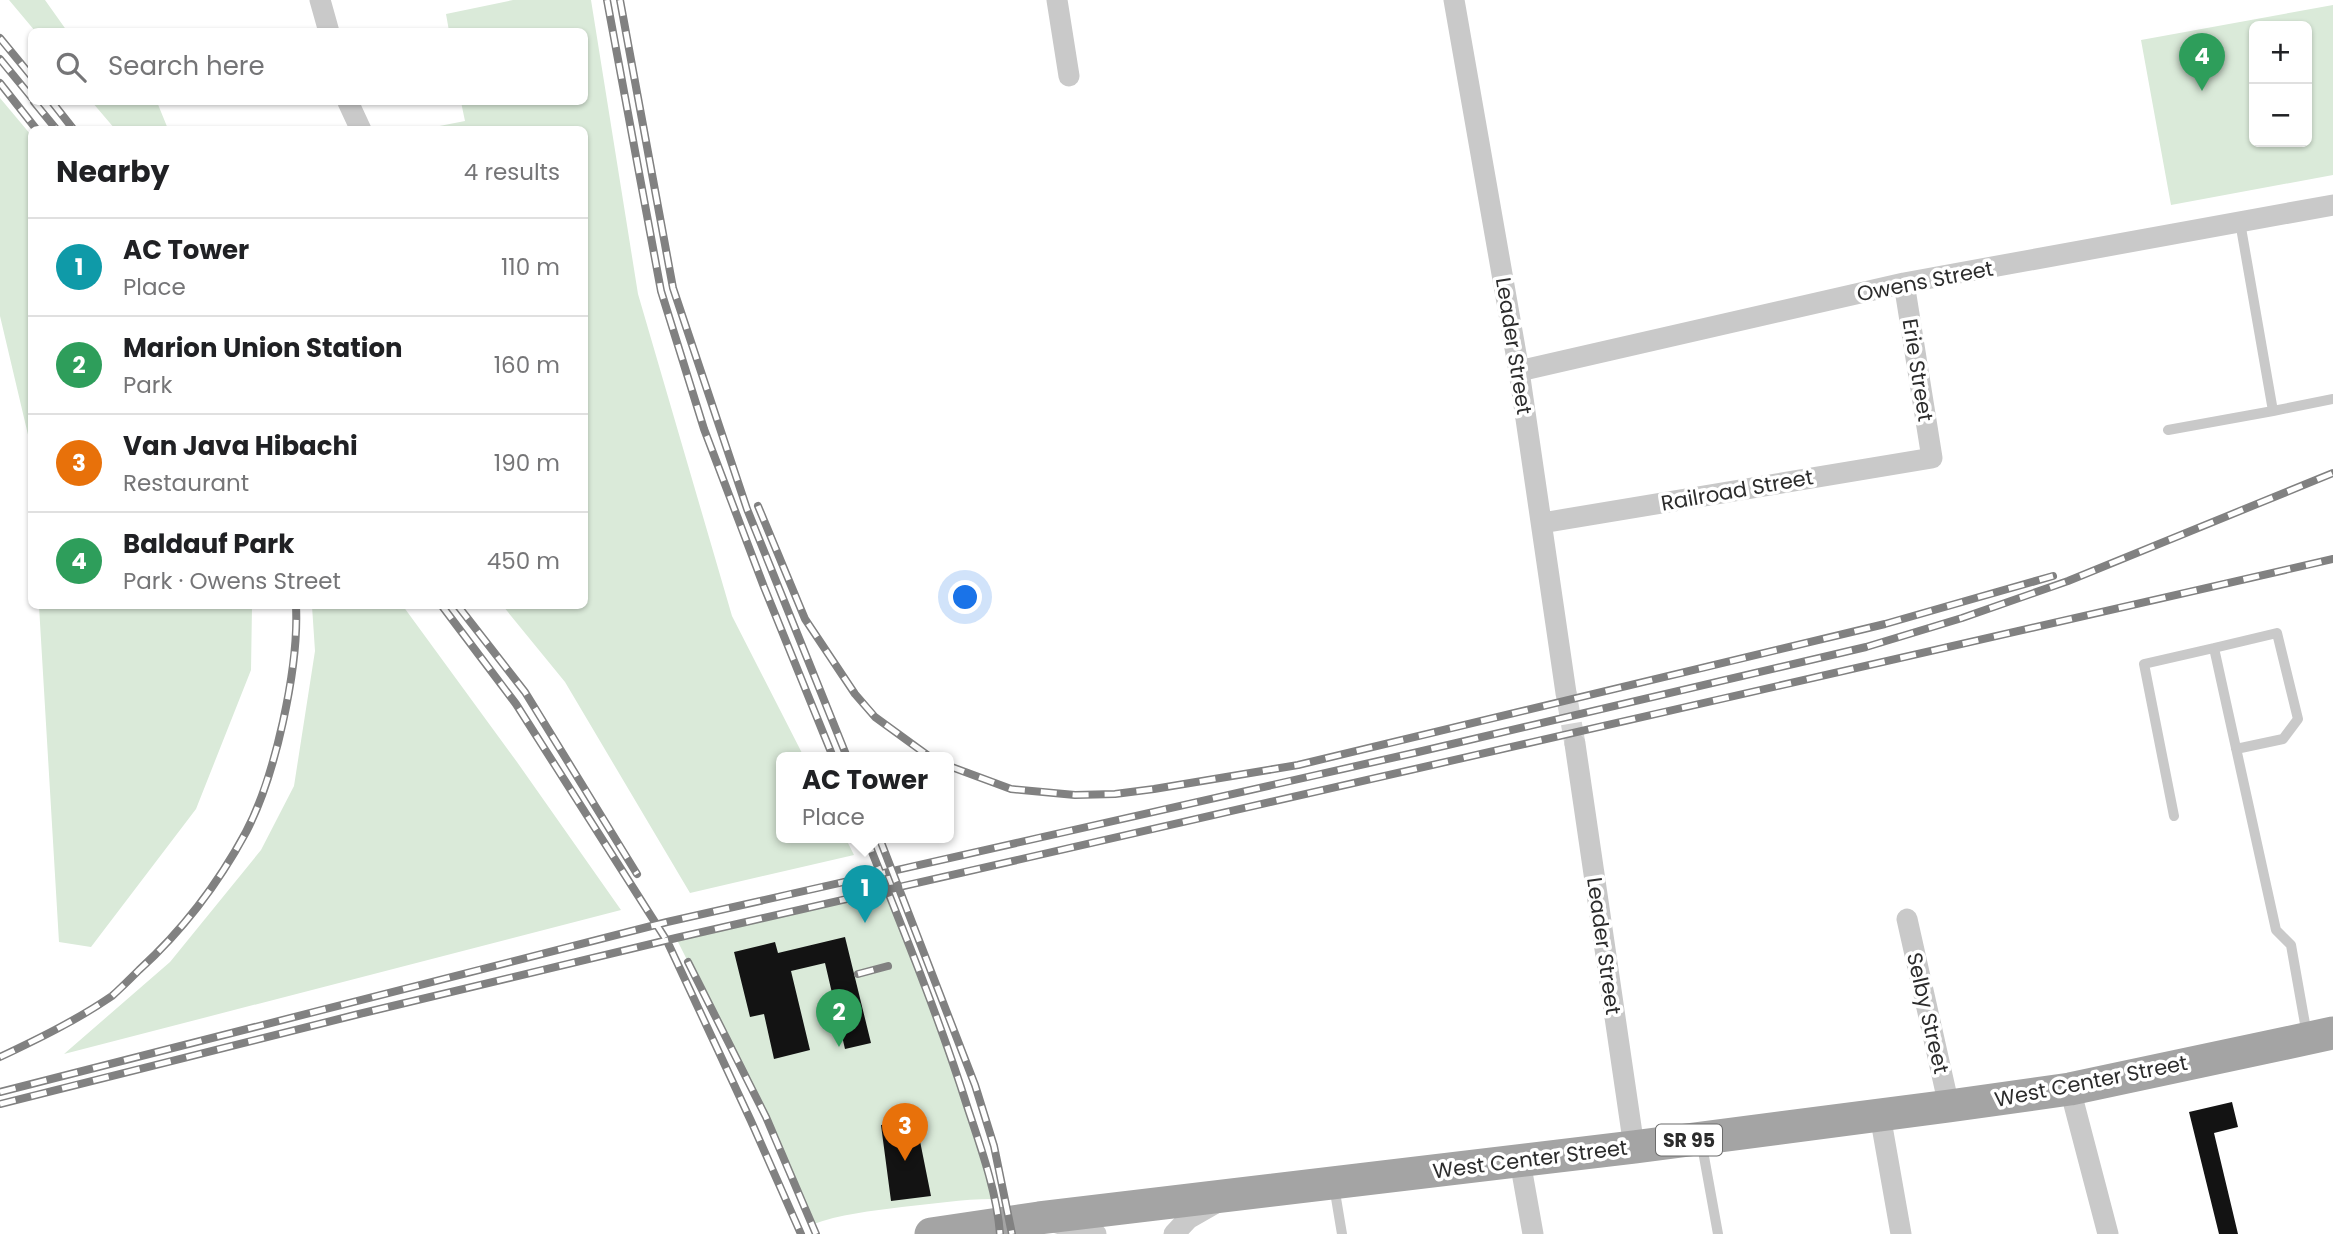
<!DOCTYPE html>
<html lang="en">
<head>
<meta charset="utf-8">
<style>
  :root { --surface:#fff; --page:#f2f2f2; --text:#202124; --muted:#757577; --line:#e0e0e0; --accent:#2563eb }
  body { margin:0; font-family:Poppins,sans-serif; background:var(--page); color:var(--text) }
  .controls { position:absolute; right:21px; top:21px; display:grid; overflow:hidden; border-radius:10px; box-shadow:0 2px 5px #0004 }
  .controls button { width:63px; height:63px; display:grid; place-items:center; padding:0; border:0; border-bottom:2px solid var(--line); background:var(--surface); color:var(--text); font:35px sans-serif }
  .you { position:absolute; left:966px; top:598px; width:24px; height:24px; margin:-18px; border:5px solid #fff; border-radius:50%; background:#1a73e8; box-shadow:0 0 0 10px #1a73e833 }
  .badge { display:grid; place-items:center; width:46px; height:46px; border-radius:50%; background:var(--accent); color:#fff; font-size:23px; font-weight:700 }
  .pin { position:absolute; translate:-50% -58px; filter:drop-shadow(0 2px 4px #0008) }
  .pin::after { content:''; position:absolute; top:37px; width:24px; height:21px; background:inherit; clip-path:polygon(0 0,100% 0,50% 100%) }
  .popup { position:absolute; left:776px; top:752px; width:178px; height:91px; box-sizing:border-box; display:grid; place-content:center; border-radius:10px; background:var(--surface); filter:drop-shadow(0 2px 5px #0005); font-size:23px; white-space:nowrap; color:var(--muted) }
  .popup b { font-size:26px; color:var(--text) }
  .popup::after { content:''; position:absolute; left:50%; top:100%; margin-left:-14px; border:14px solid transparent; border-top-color:var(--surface) }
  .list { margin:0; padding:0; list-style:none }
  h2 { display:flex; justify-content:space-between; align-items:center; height:91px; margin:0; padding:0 28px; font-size:30px }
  h2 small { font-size:23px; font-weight:400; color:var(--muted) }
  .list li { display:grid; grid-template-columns:46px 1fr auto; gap:21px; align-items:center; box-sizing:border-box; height:98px; padding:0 28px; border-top:2px solid var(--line) }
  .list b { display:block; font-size:26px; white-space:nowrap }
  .list p { margin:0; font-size:23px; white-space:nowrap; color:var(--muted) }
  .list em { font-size:23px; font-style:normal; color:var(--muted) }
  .icon { flex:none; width:38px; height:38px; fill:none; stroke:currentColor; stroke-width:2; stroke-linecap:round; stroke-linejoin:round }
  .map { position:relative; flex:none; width:2333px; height:1234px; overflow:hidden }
  .search { position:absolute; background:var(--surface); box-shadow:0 2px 5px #0004; left:28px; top:28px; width:560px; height:77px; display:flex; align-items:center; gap:18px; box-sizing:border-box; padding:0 24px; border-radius:10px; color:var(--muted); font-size:26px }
  .panel { position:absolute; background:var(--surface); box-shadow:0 2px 5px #0004; left:28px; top:126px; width:560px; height:483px; border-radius:10px }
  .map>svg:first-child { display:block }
</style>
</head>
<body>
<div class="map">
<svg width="2333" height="1234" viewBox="0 0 2333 1234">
  <rect width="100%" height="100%" fill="#fff"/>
  <path fill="#daead9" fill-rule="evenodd" d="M9 0H45L67 31H35Z
    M513 0H591L638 294 732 616 804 757H781V837H845L854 855 690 893 565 682 503 606H584V130L424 129 465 121 461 102H584V32L449 31 446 14Z
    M2333 5V175L2171 205 2141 40ZM2254 26H2307V142H2254Z
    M0 98 31 135V475L29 439 0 316Z
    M92 102H157L168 129H115Z
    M39 606H252L251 670 196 809 91 947 59 942Z
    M312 606H403L517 762 621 910 64 1054 170 962 261 850 294 786 315 651Z
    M887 891C927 992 968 1093 993 1199 962 1199 932 1204 902 1207 871 1211 840 1214 811 1225L766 1117 676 938Z"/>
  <path fill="#131313" d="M845 937 871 1043 845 1049 825 963 791 971 810 1050 774 1059 764 1014 750 1017 734 952 775 942 778 953Z
    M2232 1102 2238 1127 2214 1133 2238 1234H2219L2189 1112Z
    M916 1121 931 1196 891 1201 881 1125Z"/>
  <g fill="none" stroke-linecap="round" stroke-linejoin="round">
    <path stroke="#d5d5d5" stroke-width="21" stroke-dasharray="21 10" stroke-linecap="butt" d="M1566 693 1575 744"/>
    <path stroke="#c9c9c9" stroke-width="10" d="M2240 222 2273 411 2333 399
      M2168 430 2273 411
      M2214 648 2277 633 2298 719 2283 739 2236 749
      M2174 816 2144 664 2214 648 2276 930 2291 945 2307 1035
      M1701 1140 1718 1234
      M1334 1186 1342 1234"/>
    <path stroke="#c9c9c9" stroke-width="21" d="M320 0 329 32
      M1057 0 1069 76
      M1454 0 1519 371 1566 693
      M348 102 361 130
      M1519 371 1904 283 2333 205
      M1542 523 1932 458 1904 283
      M1575 744 1634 1147
      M1907 919 1949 1106
      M2070 1089 2108 1234
      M1880 1115 1901 1234
      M1520 1161 1533 1234
      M1057 1223 1096 1234
      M1174 1234 1188 1219 1216 1203"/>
    <path stroke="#a4a4a4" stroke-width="33" d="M931 1234 1039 1218 1634 1147 1949 1106 2070 1089 2333 1033"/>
    <defs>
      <path id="rail" d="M607 0 661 291 704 429 764 587 833 757
        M620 0 673 288 747 509 847 757
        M0 38 32 77
        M0 59 32 98
        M0 83 37 130
        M34 102 57 130
        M52 102 74 130
        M758 506 805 619 855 694 875 717 930 757
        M442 606 516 704 667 941 751 1121 801 1234
        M458 606 525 692 637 874
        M949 766 1011 789 1075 795 1115 794 1154 789 1298 765 1885 624 2053 576
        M866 837C902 927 939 1017 968 1109 981 1148 997 1193 1000 1234
        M879 837 975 1085 994 1146 1012 1234
        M688 962 766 1117 816 1234
        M858 974 888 966
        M0 1057C38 1039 77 1020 112 996 121 988 130 979 139 970 182 931 218 884 246 832 275 777 299 668 296 606
        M0 1092 667 922 1418 752 1866 647 1962 618 2068 581 2333 473
        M0 1104 359 1014 676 938 2333 559"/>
    </defs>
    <use href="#rail" stroke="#818181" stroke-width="8"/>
    <use href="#rail" stroke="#fff" stroke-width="5" stroke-dasharray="16" stroke-linecap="butt"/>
  </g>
  <g text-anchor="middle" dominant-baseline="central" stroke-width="7" stroke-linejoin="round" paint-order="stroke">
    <rect fill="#fff" stroke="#6b6b6b" stroke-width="2" x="1656" y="1124.5" width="66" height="31" rx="5"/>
    <g font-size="19" font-weight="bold" fill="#2c2c2c">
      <text x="1689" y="1140">SR 95</text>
    </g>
    <g font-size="21" fill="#2c2c2c" stroke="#fff">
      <text transform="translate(1925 281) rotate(-11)">Owens Street</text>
      <text transform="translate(1514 346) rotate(81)">Leader Street</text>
      <text transform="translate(1918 370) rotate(81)">Erie Street</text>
      <text transform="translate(1737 490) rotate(-10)">Railroad Street</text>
      <text transform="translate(1604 946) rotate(82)">Leader Street</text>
      <text transform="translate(1928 1013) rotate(77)">Selby Street</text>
      <text transform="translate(2091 1081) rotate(-11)">West Center Street</text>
      <text transform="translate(1530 1159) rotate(-7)">West Center Street</text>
    </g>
  </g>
</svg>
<div class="controls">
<button>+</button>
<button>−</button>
</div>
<div class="you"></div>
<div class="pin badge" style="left:865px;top:923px;background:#0f9aa8">1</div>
<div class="popup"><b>AC Tower</b>Place</div>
<div class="pin badge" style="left:839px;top:1047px;background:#2e9e5b">2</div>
<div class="pin badge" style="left:905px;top:1161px;background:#e8710a">3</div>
<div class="pin badge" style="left:2202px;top:91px;background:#2e9e5b">4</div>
<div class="search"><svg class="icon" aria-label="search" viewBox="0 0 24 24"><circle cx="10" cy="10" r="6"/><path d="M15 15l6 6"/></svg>Search here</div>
<section class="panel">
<h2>Nearby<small>4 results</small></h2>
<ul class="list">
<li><span class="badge" style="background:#0f9aa8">1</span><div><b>AC Tower</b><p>Place</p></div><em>110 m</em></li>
<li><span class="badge" style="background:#2e9e5b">2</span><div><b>Marion Union Station</b><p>Park</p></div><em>160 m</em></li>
<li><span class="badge" style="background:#e8710a">3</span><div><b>Van Java Hibachi</b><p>Restaurant</p></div><em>190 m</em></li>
<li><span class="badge" style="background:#2e9e5b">4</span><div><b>Baldauf Park</b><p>Park · Owens Street</p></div><em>450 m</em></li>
</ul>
</section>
</div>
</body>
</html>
